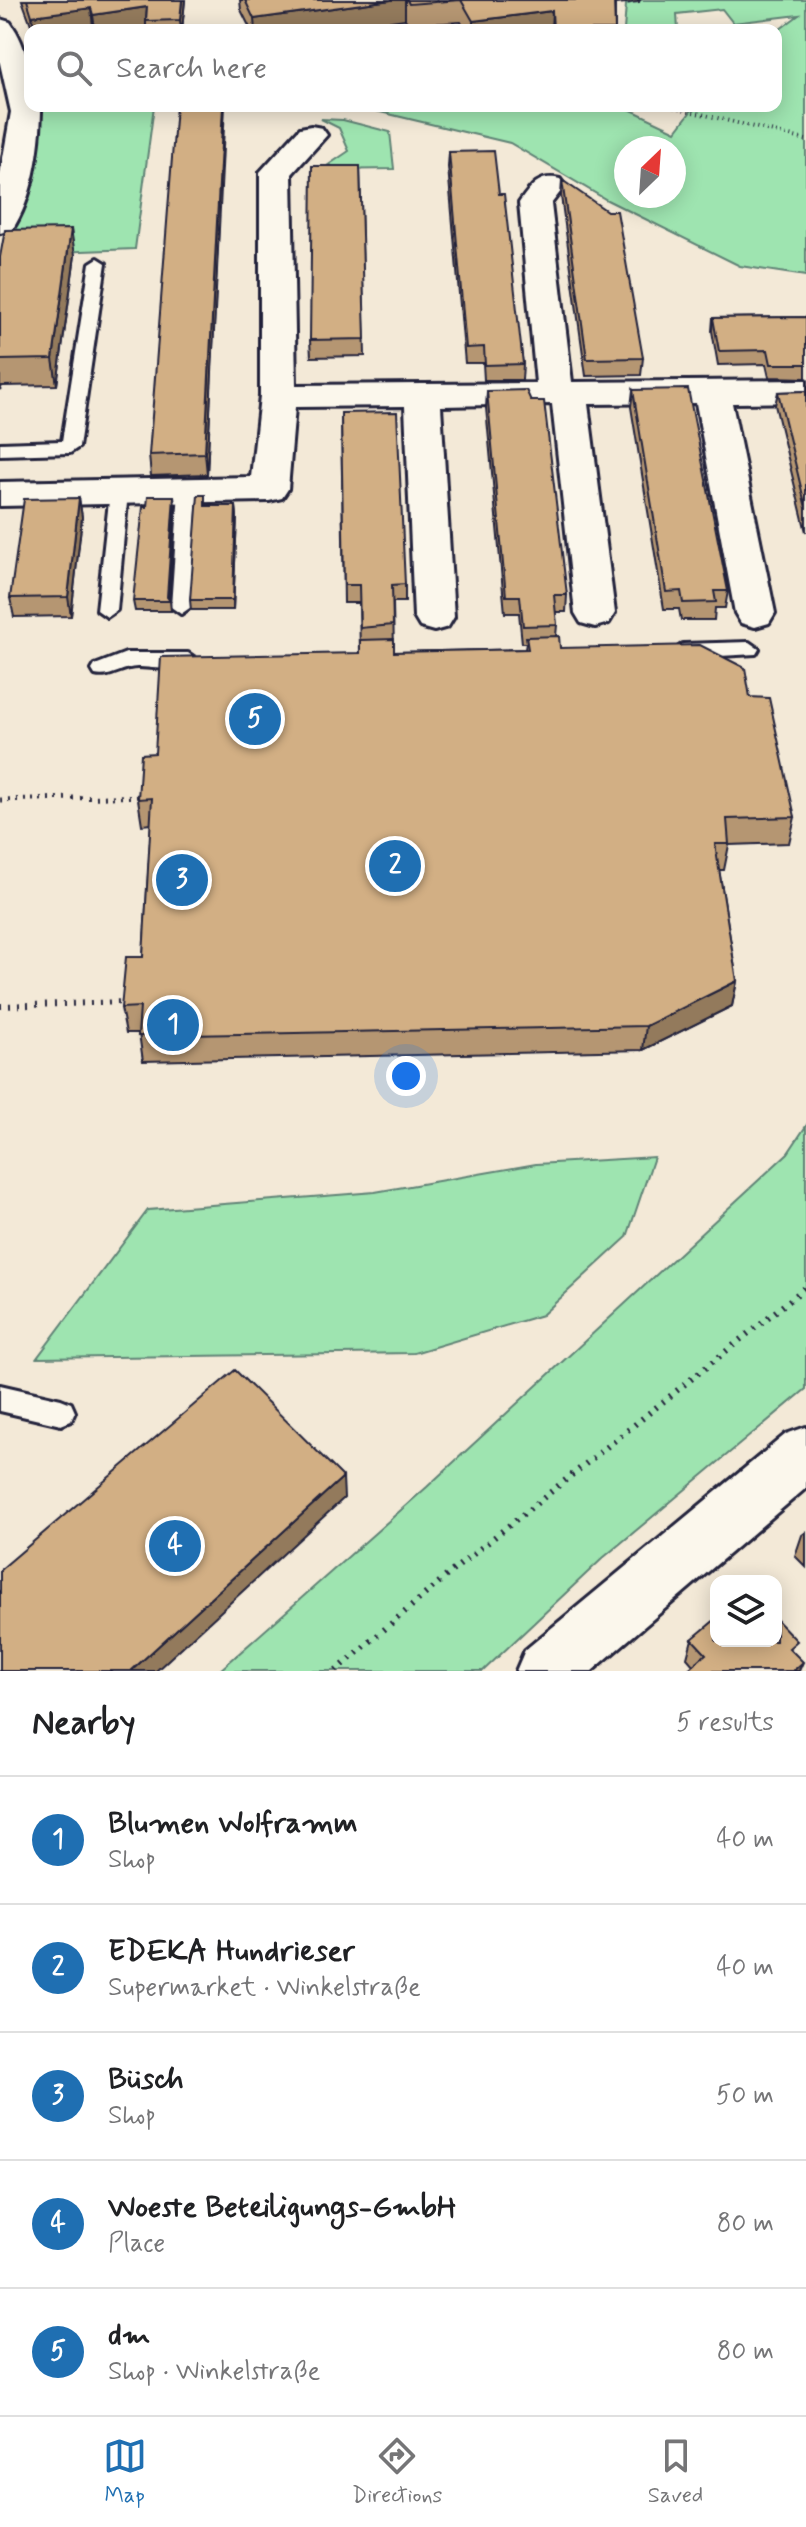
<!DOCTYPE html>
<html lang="en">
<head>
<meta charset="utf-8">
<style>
  :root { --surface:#fff; --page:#f6f6f6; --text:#202124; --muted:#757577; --line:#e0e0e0; --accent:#1f6fb2 }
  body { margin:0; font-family:Mynerve,sans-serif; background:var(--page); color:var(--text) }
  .controls { position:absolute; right:24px; bottom:24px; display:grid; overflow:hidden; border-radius:16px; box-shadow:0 4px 20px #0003 }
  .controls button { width:72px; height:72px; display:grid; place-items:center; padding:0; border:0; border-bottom:2px solid var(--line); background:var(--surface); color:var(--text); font:40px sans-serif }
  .compass { position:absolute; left:614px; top:136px; width:72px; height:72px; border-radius:50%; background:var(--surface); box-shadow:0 4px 20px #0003; rotate:25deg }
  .you { position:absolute; left:406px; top:1076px; width:28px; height:28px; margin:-20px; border:6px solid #fff; border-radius:50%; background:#1a73e8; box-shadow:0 0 0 12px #1a73e833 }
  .badge { display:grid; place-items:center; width:52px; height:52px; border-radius:50%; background:var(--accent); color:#fff; font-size:26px; font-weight:700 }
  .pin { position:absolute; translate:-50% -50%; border:4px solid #fff; box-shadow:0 2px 8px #0006 }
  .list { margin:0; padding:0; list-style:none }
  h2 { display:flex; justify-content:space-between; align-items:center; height:104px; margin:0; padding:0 32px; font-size:34px }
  h2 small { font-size:26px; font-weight:400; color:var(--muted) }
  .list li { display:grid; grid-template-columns:52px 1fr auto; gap:24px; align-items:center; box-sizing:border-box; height:128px; padding:0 32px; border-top:2px solid var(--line) }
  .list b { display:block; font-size:30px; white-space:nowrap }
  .list p { margin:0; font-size:26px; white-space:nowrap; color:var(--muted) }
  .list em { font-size:26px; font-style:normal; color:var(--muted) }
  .icon { flex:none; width:44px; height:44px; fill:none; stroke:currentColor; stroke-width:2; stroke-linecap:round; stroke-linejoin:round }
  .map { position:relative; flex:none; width:806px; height:1671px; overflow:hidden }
  .search { position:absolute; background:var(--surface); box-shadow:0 4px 20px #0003; left:24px; right:24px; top:24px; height:88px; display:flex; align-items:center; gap:20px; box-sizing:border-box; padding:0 28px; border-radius:16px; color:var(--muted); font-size:30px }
  .sheet { height:744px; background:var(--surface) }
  nav { display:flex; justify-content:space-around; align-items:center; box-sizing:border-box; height:112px; border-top:2px solid var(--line); background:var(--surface); font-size:22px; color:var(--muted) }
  nav a { display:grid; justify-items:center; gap:4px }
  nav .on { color:var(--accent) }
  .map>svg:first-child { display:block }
</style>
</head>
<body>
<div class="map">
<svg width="806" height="1671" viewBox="0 0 806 1671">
  <rect width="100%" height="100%" fill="#f3e9d7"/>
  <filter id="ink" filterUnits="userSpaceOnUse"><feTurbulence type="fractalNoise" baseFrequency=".0125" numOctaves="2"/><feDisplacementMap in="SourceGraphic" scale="16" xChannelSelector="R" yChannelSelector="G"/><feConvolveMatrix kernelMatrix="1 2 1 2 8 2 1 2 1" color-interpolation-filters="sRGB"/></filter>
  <g filter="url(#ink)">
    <path fill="#9ee4b0" stroke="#608376" stroke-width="2" fill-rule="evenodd" d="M638 0H806V276L740 266 607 200 510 143 355 106H623L676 131 695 106H776V32L799 15 733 23 722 9 677 14 678 30H624L626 5ZM626 148H674V196H626Z
      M37 106H154L135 249 2 254Z
      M321 119 343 120 390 132 394 169 321 170 349 151 339 128Z
      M806 1126V1389L603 1558 483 1671H219L427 1487 788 1153Z
      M654 1157 627 1237 542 1315 414 1353 37 1358 148 1210 375 1192 536 1164Z"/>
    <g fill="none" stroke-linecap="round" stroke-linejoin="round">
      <defs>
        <path id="service" d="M98 258 106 263 79 447 70 453 0 455V443L62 441 90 263Z
          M188 485 197 491 191 607 181 614 171 607 179 491Z
          M119 486 128 492 117 610 107 617 97 610 110 492Z
          M749 642 759 649 756 654 683 658 673 651 683 644Z
          M126 653H188L198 660C189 674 153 667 137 667 122 667 110 679 95 675L92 670 95 665Z
          M0 1385 61 1399 71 1403 75 1412 71 1421 61 1425 0 1411Z"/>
        <path id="minor" d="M0 19 10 22C29 48 30 75 30 106H41V112C40 149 33 199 12 230L0 233V175L11 112 0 63Z
          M311 126 322 128 327 135 292 174 296 385 536 383 519 203C531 186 539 174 560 179L565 186 551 204 572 382 806 380V402L732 403 775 613 769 623 755 627 741 623 735 613 696 403 588 404 615 613 609 623 595 627 581 623 575 613 552 404 441 406 454 617 448 627 434 631 420 627 414 617 405 406 295 407 288 489 282 498 269 501 0 506V482L251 477 260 396V172L300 128Z
          M806 1427V1488L592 1671H516L525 1650 786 1434Z"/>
      </defs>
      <use href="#service" stroke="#22223b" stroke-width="6"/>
      <use href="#minor" stroke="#22223b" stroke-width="6"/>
      <path stroke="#22223b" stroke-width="4" stroke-dasharray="1 4" stroke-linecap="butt" d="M669 106 806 140"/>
      <path stroke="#22223b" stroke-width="5" stroke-dasharray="2 6" stroke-linecap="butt" d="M0 800 145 796"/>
      <path stroke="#22223b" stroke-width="6" stroke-dasharray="2 7" stroke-linecap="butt" d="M0 1006 125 1002
        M336 1671 451 1572 806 1287"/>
      <use href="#service" fill="#fbf7ec" fill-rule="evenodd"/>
      <use href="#minor" fill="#fbf7ec" fill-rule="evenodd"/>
    </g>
    <path fill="#b59672" stroke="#22223b" stroke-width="2" d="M22 0H185L182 30H146V27L127 30H94L93 27 75 30H33Z
      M240 0H640L639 2 615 4V30H465L461 22 409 25 405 19 329 30H251L241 10Z
      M449 152 499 194 523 364 522 380H484L483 363H465L448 167Z
      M360 166 365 356 311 357 310 340Z
      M562 180 643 358 641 375 586 376 561 196Z
      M219 219 207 474 151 476 149 455Z
      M75 255 57 385 2 386 0 390V257Z
      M806 317V378L769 377 766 364 718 365 712 331 713 318Z
      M633 390 728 591 725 608H715L714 620H681L679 609H664L631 407Z
      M487 391 567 595 566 612H555L557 625 556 636 560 648 750 697 795 817 789 843 729 845 724 870H719L737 981 732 1006 643 1050 143 1061 139 1033H126L121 1008 143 957 151 824 142 825 138 799 155 753 360 653 359 603H344L341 413 405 584V602H393L394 652 525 649 526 643H522L519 613H505L486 408Z
      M806 391V532L775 405 778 392Z
      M79 498 82 517 71 616 14 617 10 598Z
      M175 506 169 599 170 601 171 611H135L133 601Z
      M206 506H236L237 516 233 610H191L190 600Z
      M806 1532V1567L795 1556 802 1535Z
      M692 1639 793 1651 693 1665 687 1658Z"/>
    <path fill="#937a5c" stroke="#22223b" stroke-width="2" d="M182 0H185L182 30H181L180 20Z
      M391 0H405V19L329 30H255L254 19Z
      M147 7 146 21V27L127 30H95L93 15Z
      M91 8 93 27 75 30H34L32 16Z
      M552 11 551 30H473V21Z
      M223 106H225L207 474 205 453Z
      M71 229 75 255 57 385 53 359Z
      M174 496 175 506 168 601 167 597Z
      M79 498 82 517 71 616 68 597Z
      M236 506 237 516 233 610V600Z
      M737 981 732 1006 643 1050 646 1026Z
      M343 1477 344 1498 156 1671H131Z
      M803 1662 799 1671H793Z"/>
    <path fill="#d2af84" stroke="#22223b" stroke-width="2" d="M27 0H182L180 20 146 21 147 7 93 15 91 8 32 16Z
      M245 0H391L254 19Z
      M407 0H614L615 30H553L552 11 473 21 461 0 409 4Z
      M176 106H223L205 453 149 455Z
      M494 151 499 194H504L523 364 485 365 484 347 466 348 449 152Z
      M312 166H360L365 339 310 340Z
      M562 180 607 211H617L643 358 587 359Z
      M71 229 53 359 0 360V257L5 230Z
      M806 317V364H771L768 350 719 351 713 318Z
      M688 389 728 591H714L716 602 683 603 681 591 666 592 633 390Z
      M526 390 531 401H544L567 595H554L557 625 523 626 520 596H506L487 391Z
      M806 391V508L778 392Z
      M397 412 405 584 392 585 393 625 360 628 359 585H344L341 413Z
      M198 495H205V506H236L233 600H190Z
      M148 496H174L167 597 170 601H133L143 507H147Z
      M79 498 68 597 10 598 24 499Z
      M559 636 560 648 700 645 745 668 750 697 769 698 795 817 727 819 729 844H715L737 981 646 1026 138 1036 140 1007 121 1008 126 957H143L152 798 138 799 141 754 155 753 161 657 360 653V640L394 639V652L528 649 526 637Z
      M235 1370 343 1477 131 1671H0V1570Z
      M716 1619V1641H776V1619L797 1641 789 1648 803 1662 793 1671H686L706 1654 692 1639Z"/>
  </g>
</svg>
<div class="controls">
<button><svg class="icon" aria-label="layers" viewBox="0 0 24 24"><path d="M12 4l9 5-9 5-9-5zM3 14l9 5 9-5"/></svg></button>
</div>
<svg class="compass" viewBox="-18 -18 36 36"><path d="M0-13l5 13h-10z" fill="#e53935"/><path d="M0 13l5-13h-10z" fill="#757577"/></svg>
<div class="you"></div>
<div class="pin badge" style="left:173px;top:1025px">1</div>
<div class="pin badge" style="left:395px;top:866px">2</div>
<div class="pin badge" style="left:182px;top:880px">3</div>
<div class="pin badge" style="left:175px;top:1546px">4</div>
<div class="pin badge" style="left:255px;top:719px">5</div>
<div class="search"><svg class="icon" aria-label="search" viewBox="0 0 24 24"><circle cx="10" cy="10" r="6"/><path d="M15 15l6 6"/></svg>Search here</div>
</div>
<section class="sheet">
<h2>Nearby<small>5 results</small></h2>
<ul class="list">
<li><span class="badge">1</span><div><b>Blumen Wolframm</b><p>Shop</p></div><em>40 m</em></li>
<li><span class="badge">2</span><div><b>EDEKA Hundrieser</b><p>Supermarket · Winkelstraße</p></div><em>40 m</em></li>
<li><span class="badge">3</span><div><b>Büsch</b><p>Shop</p></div><em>50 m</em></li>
<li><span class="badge">4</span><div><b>Woeste Beteiligungs-GmbH</b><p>Place</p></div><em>80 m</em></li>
<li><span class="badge">5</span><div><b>dm</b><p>Shop · Winkelstraße</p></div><em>80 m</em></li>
</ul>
</section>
<nav>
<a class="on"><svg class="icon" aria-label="map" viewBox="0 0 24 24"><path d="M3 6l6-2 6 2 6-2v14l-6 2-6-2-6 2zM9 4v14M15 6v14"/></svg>Map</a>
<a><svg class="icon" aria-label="directions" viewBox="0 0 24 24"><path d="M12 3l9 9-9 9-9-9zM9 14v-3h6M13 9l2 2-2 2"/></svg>Directions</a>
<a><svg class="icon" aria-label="saved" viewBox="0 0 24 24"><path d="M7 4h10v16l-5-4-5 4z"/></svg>Saved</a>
</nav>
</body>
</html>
